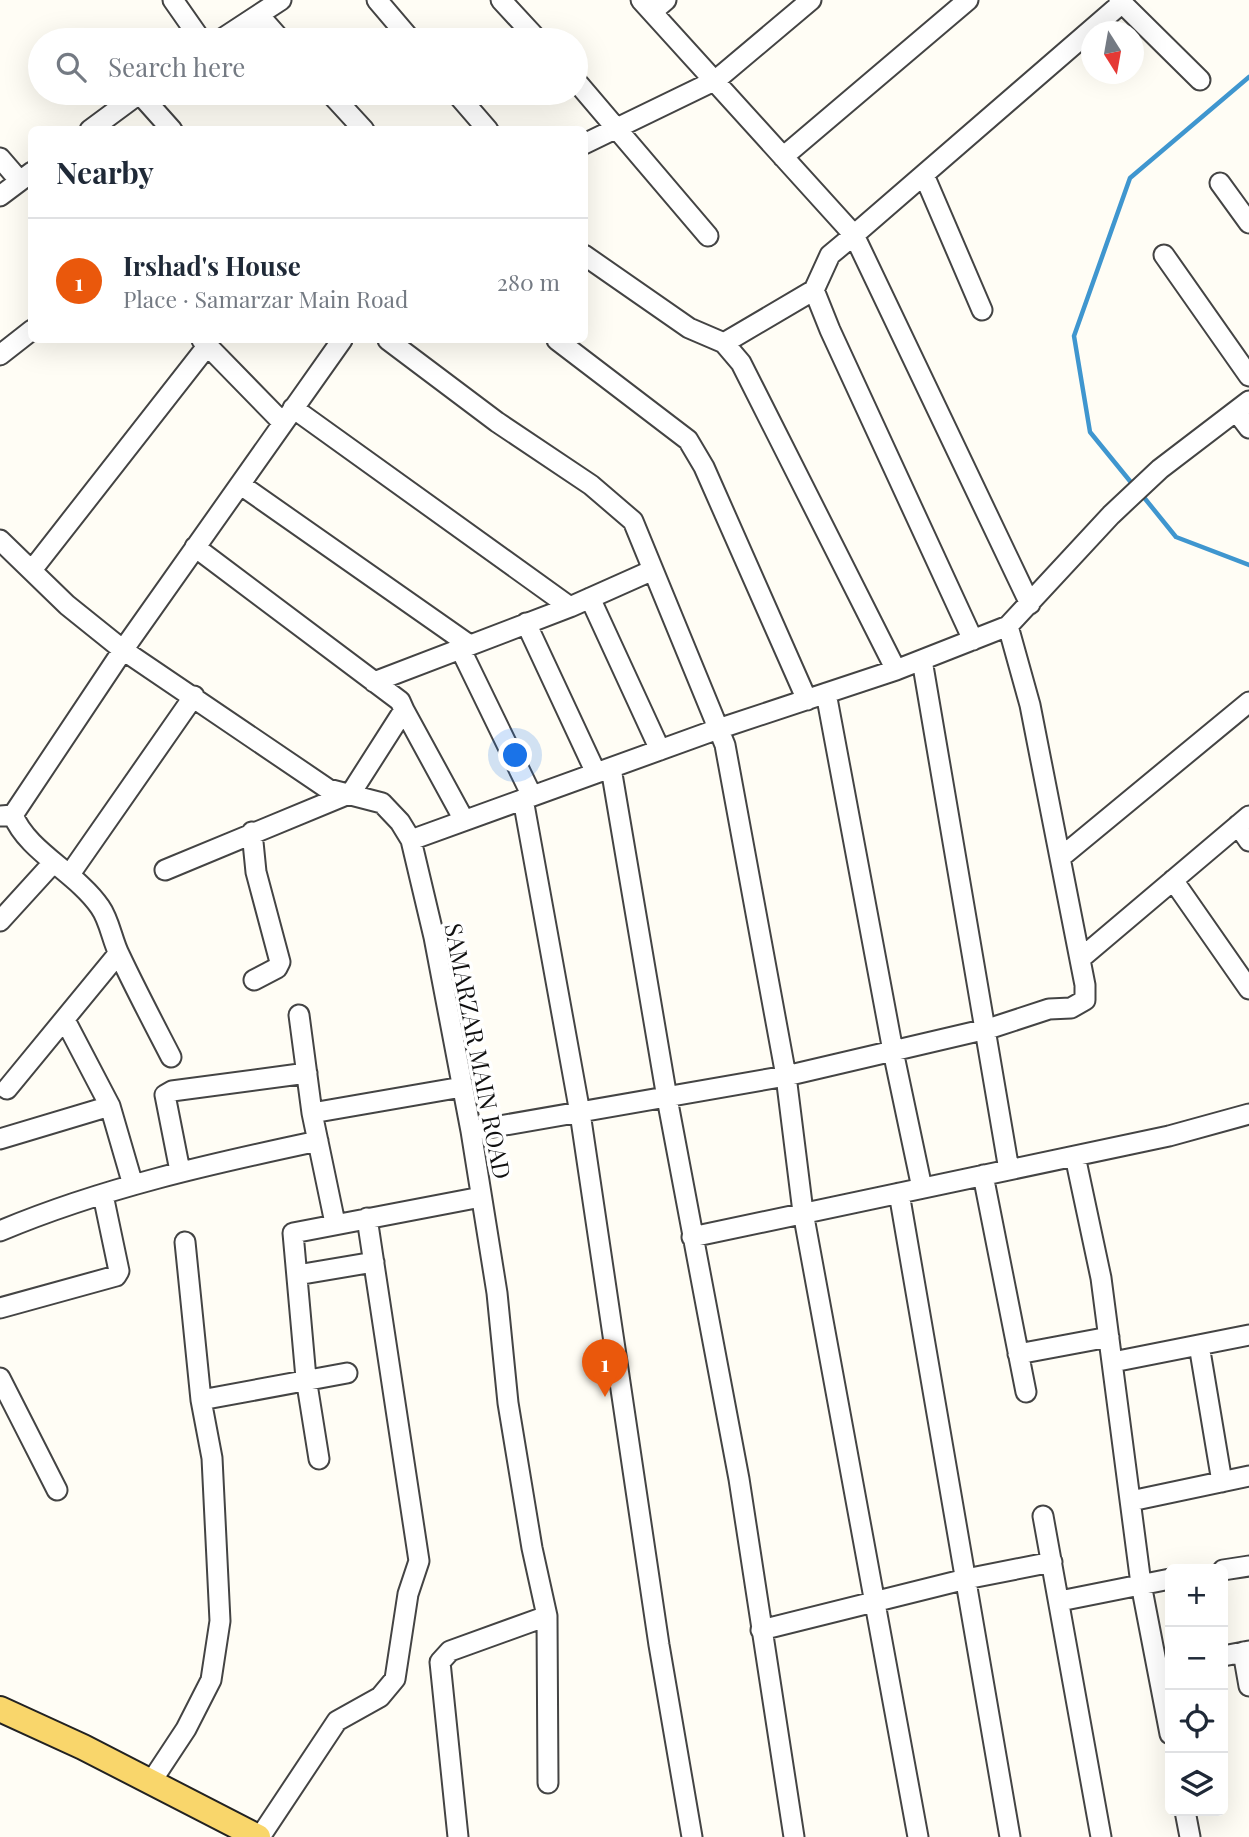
<!DOCTYPE html>
<html lang="en">
<head>
<meta charset="utf-8">
<style>
  :root { --surface:#fff; --page:#f2f2f3; --text:#1f2937; --muted:#747a83; --line:#e0e1e3; --accent:#ea580c }
  body { margin:0; font-family:"Playfair Display",serif; background:var(--page); color:var(--text) }
  .controls { position:absolute; right:21px; bottom:21px; display:grid; overflow:hidden; border-radius:10px; box-shadow:0 7px 28px #0002 }
  .controls button { width:63px; height:63px; display:grid; place-items:center; padding:0; border:0; border-bottom:2px solid var(--line); background:var(--surface); color:var(--text); font:35px sans-serif }
  .compass { position:absolute; left:1081px; top:21px; width:63px; height:63px; border-radius:50%; background:var(--surface); box-shadow:0 7px 28px #0002; rotate:169deg }
  .you { position:absolute; left:516px; top:756px; width:24px; height:24px; margin:-18px; border:5px solid #fff; border-radius:50%; background:#1a73e8; box-shadow:0 0 0 10px #1a73e833 }
  .badge { display:grid; place-items:center; width:46px; height:46px; border-radius:50%; background:var(--accent); color:#fff; font-size:23px; font-weight:700 }
  .pin { position:absolute; translate:-50% -58px; filter:drop-shadow(0 2px 4px #0008) }
  .pin::after { content:''; position:absolute; top:37px; width:24px; height:21px; background:inherit; clip-path:polygon(0 0,100% 0,50% 100%) }
  .list { margin:0; padding:0; list-style:none }
  h2 { display:flex; justify-content:space-between; align-items:center; height:91px; margin:0; padding:0 28px; font-size:30px }
  h2 small { font-size:23px; font-weight:400; color:var(--muted) }
  .list li { display:grid; grid-template-columns:46px 1fr auto; gap:21px; align-items:center; box-sizing:border-box; height:126px; padding:0 28px; border-top:2px solid var(--line) }
  .list b { display:block; font-size:26px; white-space:nowrap }
  .list p { margin:0; font-size:23px; white-space:nowrap; color:var(--muted) }
  .list em { font-size:23px; font-style:normal; color:var(--muted) }
  .icon { flex:none; width:38px; height:38px; fill:none; stroke:currentColor; stroke-width:2; stroke-linecap:round; stroke-linejoin:round }
  .map { position:relative; flex:none; width:1249px; height:1837px; overflow:hidden }
  .search { position:absolute; background:var(--surface); box-shadow:0 7px 28px #0002; left:28px; top:28px; width:560px; height:77px; display:flex; align-items:center; gap:18px; box-sizing:border-box; padding:0 24px; border-radius:38px; color:var(--muted); font-size:26px }
  .panel { position:absolute; background:var(--surface); box-shadow:0 7px 28px #0002; left:28px; top:126px; width:560px; height:217px; border-radius:10px }
  .map>svg:first-child { display:block }
</style>
</head>
<body>
<div class="map">
<svg width="1249" height="1837" viewBox="0 0 1249 1837">
  <rect width="100%" height="100%" fill="#fffdf5"/>
  <g fill="none" stroke-linecap="round" stroke-linejoin="round">
    <path stroke="#3f96cf" stroke-width="4.5" d="M1134 486 1090 432 1074 336 1130 178 1249 77
      M1142 495 1176 537 1249 565"/>
    <defs>
      <path id="minor" d="M173 0 201 40
        M377 0 411 40
        M501 0 538 40
        M641 0 854 235 830 255 814 290 830 330 973 640
        M1119 0 1200 80
        M652 12 666 0
        M259 15 281 40
        M220 40 281 0
        M576 81 708 236
        M139 93 172 130
        M330 93 364 130
        M456 93 488 130
        M90 130 140 93
        M584 144 716 80 811 0
        M783 157 968 0
        M0 158 19 180
        M924 175 982 310
        M1220 183 1249 223
        M0 196 32 172
        M584 255 689 328 724 343 741 363 896 670
        M1164 255 1249 376
        M202 340 283 423
        M388 340 497 422 591 485 633 521 725 745 786 1076 803 1212 918 1837
        M557 340 688 440 704 467 807 700
        M724 343 814 290
        M0 355 32 330
        M293 408 570 607
        M1236 411 1249 428
        M241 485 468 644
        M0 540 67 605 123 650 328 789 382 803 400 822 411 840 434 937 471 1131 497 1293 508 1403 532 1548 547 1616 548 1783
        M32 570 208 345
        M590 598 660 750
        M1030 604 854 235 1122 3
        M526 623 596 773
        M460 648 532 796
        M922 660 1009 1170
        M374 682 570 607 653 570
        M826 693 893 1051 922 1188
        M404 710 464 820
        M611 768 667 1098 739 1479 794 1837
        M523 799 580 1113 659 1645 692 1837
        M13 815C27 851 77 873 100 907 110 921 112 941 120 956 136 990 154 1024 171 1057
        M0 816 13 815 123 650 342 340
        M1238 825 1249 841
        M252 832 256 872 280 962 277 968 254 980
        M411 840 718 729 896 670 1008 626 1111 515 1160 469 1249 401
        M1060 858 1249 702
        M165 870 351 793 404 710 400 701 195 547
        M70 874 194 696
        M1173 880 1249 989
        M0 921 52 864
        M1080 959 1249 816
        M299 1015 312 1113 335 1223
        M65 1020 110 1106 133 1185
        M7 1089 118 954
        M312 1113 462 1087
        M471 1131 786 1076 991 1028 1049 1009 1071 1008 1085 1000V985L1030 705 1008 626
        M0 1139 110 1106
        M1075 1156 1101 1278 1141 1584 1170 1734
        M180 1171 165 1095 172 1091 307 1073
        M983 1175 1026 1392
        M899 1193 1010 1837
        M0 1231C102 1188 210 1164 318 1141
        M692 1237 1169 1136 1249 1114
        M297 1275 374 1262
        M0 1308 116 1276 119 1271 103 1195
        M1199 1345 1222 1482
        M1018 1354 1109 1337
        M1113 1362 1249 1335
        M0 1378 57 1490
        M201 1400 347 1373
        M319 1459 306 1378 293 1233 481 1197
        M1131 1501 1249 1476
        M1043 1516 1101 1837
        M1223 1570 1249 1566
        M1060 1601 1170 1579
        M761 1630 966 1579 1052 1562
        M1243 1652 1249 1686
        M1223 1656 1249 1651
        M151 1782 186 1729 211 1680 220 1621 212 1458 201 1400 185 1242
        M1185 1811 1190 1837
        M260 1837 337 1721 380 1697 395 1679 408 1594 419 1561 367 1218
        M458 1837 440 1662 450 1651 547 1616"/>
      <path id="major" d="M0 1709 83 1747 258 1837"/>
    </defs>
    <use href="#minor" stroke="#444" stroke-width="23"/>
    <use href="#major" stroke="#222" stroke-width="28"/>
    <use href="#minor" stroke="#fff" stroke-width="19"/>
    <use href="#major" stroke="#f9d66b" stroke-width="24"/>
  </g>
  <g text-anchor="middle" dominant-baseline="central" stroke-width="7" stroke-linejoin="round" paint-order="stroke">
    <g font-size="24" fill="#111" stroke="#fff">
      <text transform="translate(479 1051) rotate(79)">SAMARZAR MAIN ROAD</text>
    </g>
  </g>
</svg>
<div class="controls">
<button>+</button>
<button>−</button>
<button><svg class="icon" aria-label="locate" viewBox="0 0 24 24"><circle cx="12" cy="12" r="6"/><path d="M12 2v4M12 18v4M2 12h4M18 12h4"/></svg></button>
<button><svg class="icon" aria-label="layers" viewBox="0 0 24 24"><path d="M12 4l9 5-9 5-9-5zM3 14l9 5 9-5"/></svg></button>
</div>
<svg class="compass" viewBox="-18 -18 36 36"><path d="M0-13l5 13h-10z" fill="#e53935"/><path d="M0 13l5-13h-10z" fill="#747a83"/></svg>
<div class="you"></div>
<div class="pin badge" style="left:605px;top:1397px">1</div>
<div class="search"><svg class="icon" aria-label="search" viewBox="0 0 24 24"><circle cx="10" cy="10" r="6"/><path d="M15 15l6 6"/></svg>Search here</div>
<section class="panel">
<h2>Nearby<small></small></h2>
<ul class="list">
<li><span class="badge">1</span><div><b>Irshad's House</b><p>Place · Samarzar Main Road</p></div><em>280 m</em></li>
</ul>
</section>
</div>
</body>
</html>
